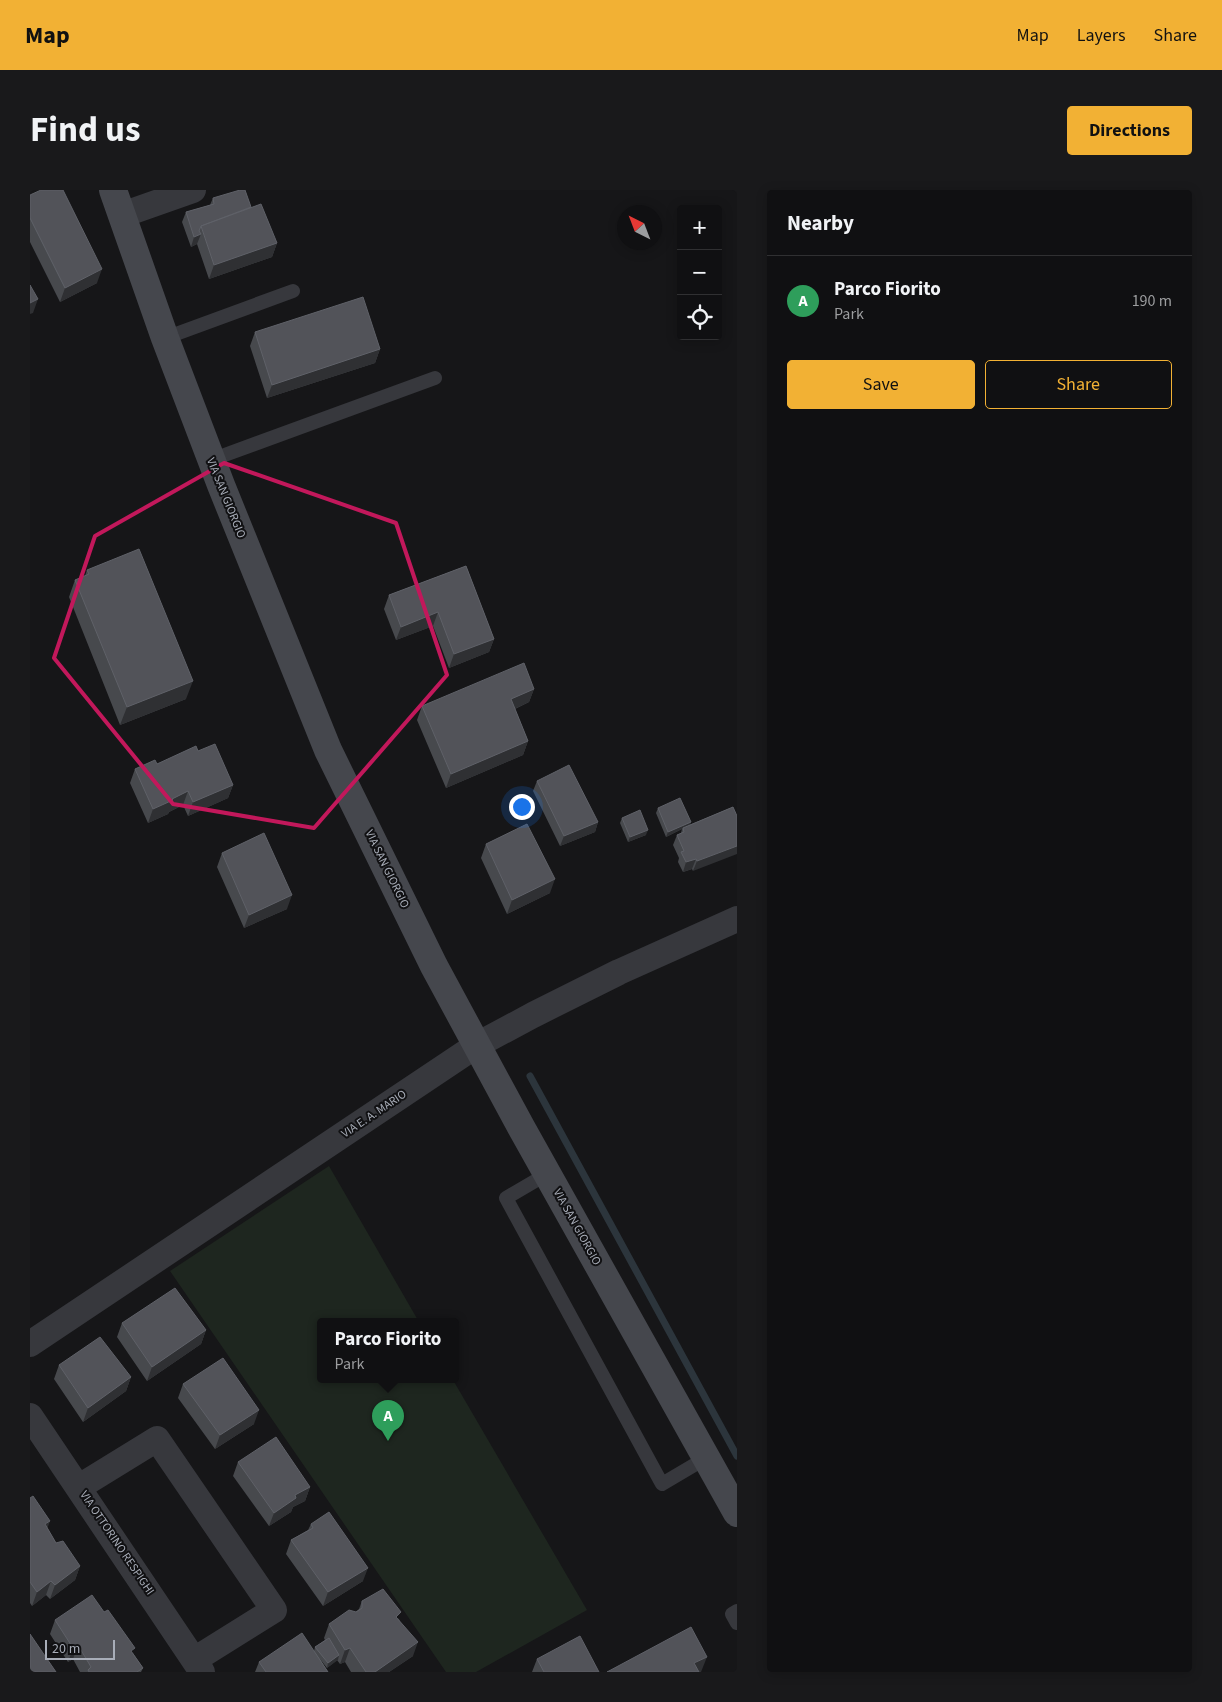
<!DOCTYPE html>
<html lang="en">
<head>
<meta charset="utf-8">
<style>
  :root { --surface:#101012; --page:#19191b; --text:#f1f3f6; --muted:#9c9d9f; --line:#303032; --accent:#f2b134 }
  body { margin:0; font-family:"Source Sans 3",sans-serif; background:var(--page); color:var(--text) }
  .controls { position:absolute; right:15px; top:15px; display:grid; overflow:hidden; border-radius:5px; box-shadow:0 2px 12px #0003 }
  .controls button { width:45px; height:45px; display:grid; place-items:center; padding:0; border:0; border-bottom:1px solid var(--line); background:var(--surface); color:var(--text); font:25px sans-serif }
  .compass { position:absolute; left:587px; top:15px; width:45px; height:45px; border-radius:50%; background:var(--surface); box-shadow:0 2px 12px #0003; rotate:318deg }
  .scale { position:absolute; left:15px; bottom:12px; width:70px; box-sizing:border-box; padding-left:5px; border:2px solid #a8adb8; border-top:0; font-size:14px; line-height:18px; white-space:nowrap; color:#a8adb8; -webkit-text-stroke:4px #111113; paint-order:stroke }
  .you { position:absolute; left:491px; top:616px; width:18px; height:18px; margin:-12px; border:4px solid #fff; border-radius:50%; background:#1a73e8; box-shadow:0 0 0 8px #1a73e833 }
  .badge { display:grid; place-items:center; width:32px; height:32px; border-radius:50%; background:var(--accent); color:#fff; font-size:16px; font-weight:700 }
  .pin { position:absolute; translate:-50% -41px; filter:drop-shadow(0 1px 2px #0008) }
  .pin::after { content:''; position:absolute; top:26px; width:18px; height:15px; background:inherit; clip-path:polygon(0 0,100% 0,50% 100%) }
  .popup { position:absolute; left:287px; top:1128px; width:142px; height:65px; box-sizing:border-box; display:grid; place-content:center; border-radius:5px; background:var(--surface); filter:drop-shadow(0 1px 4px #0005); font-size:16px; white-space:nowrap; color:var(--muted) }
  .popup b { font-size:19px; color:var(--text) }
  .popup::after { content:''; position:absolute; left:50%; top:100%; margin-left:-10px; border:10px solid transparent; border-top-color:var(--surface) }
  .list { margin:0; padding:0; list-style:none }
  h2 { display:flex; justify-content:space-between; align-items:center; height:65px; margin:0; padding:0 20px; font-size:21px }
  h2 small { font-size:16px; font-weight:400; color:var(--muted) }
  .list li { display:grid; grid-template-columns:32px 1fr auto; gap:15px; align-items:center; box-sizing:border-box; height:90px; padding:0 20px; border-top:1px solid var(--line) }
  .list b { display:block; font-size:19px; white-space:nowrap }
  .list p { margin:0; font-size:16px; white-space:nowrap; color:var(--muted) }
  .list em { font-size:16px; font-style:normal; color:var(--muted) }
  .actions { display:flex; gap:10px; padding:15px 20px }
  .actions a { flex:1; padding:11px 0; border:1px solid var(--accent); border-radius:5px; text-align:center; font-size:18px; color:var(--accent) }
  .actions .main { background:var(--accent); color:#111 }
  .icon { flex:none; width:28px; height:28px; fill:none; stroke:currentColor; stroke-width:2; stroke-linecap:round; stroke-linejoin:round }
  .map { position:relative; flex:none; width:707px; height:1482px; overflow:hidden; border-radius:5px }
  header { display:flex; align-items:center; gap:30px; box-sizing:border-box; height:70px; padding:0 25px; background:var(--accent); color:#111 }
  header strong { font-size:24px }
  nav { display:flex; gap:28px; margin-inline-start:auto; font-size:18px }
  .intro { display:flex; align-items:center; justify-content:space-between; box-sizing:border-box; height:120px; padding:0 30px }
  h1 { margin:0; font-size:35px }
  .button { padding:12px 22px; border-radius:5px; background:var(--accent); color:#111; font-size:18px; font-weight:700 }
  main { display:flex; gap:30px; padding:0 30px }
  aside { flex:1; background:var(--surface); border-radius:5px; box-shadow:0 2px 12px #0003 }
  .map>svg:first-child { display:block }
</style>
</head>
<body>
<header>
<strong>Map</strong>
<nav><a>Map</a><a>Layers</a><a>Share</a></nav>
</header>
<div class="intro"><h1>Find us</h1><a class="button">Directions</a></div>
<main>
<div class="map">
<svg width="707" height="1482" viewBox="0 0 707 1482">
  <rect width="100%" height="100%" fill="#161618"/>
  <path fill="#1e261f" d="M299 976 389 1132H290V1190H423L557 1420 446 1482H416L140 1081Z"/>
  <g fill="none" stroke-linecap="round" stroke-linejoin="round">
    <path stroke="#2c353c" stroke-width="7" d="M500 886 707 1266"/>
    <path stroke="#37383d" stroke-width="14" d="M135 148 263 101
      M181 270 405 188
      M517 984 476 1008 632 1294 676 1268
      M707 1421 702 1424 707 1433"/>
    <path stroke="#37383d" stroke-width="26" d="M92 25 163 0
      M0 1154 447 855 503 825 589 782 707 729
      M0 1226 172 1482
      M49 1297 127 1249 244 1420 164 1470"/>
    <path stroke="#45474d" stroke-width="28" d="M83 0 135 148 191 295 298 560 404 776 491 937 707 1323"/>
  </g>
  <path fill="#47494d" d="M0 5 67 93 30 112 0 52Z
    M183 8 221 17 247 53 242 67 179 89 167 54 161 57 152 32 156 22 180 15Z
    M225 142 350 159 345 173 237 208 220 156Z
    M436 376 464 449 459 462 419 478 403 436 366 450 354 419 359 405Z
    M57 380 156 509 90 535 39 407 45 390 55 386Z
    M504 499 499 512 485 519 498 551 493 565 416 598 387 530 392 516Z
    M168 561 203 595 198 608 158 626 153 615 139 622 138 624 118 633 100 593 105 579 127 574Z
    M507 591 568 632 565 642 530 656 503 601Z
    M703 617 663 681 662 679 653 682 648 672 649 668 643 655 647 645 651 643 652 639 636 647 626 623 628 618 661 632 659 635Z
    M592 628 616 645 598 652 590 633Z
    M456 654 520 703 477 724 451 668Z
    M192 663 257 719 214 738 187 677Z
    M92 1133 176 1140 171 1154 117 1191 87 1147Z
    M29 1175 101 1187 96 1201 53 1232 24 1189Z
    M153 1194 224 1234 185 1259 148 1208Z
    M208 1272 280 1297 275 1311 263 1317 261 1322 239 1336 203 1286Z
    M0 1308 26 1353 50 1376 45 1390 20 1409 16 1405 2 1416 0 1413Z
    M281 1334 333 1391 293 1416 256 1364 261 1350 278 1340Z
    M332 1411 369 1429 383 1466 359 1482H321L315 1472 310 1474 307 1470 297 1478 290 1469 298 1482H225L229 1472 284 1461 285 1457 295 1450 294 1448 299 1434 326 1422 329 1419Z
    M25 1430 103 1463 113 1478 111 1482H50L43 1469 38 1472 20 1444Z
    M507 1469 569 1482H502Z"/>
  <path fill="#2f3033" d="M171 44 167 54 161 57 164 47Z
    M247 53 242 67 179 89 184 75Z
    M72 79 67 93 30 112 35 98Z
    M8 109 3 123 0 124V113Z
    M350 159 345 173 237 208 242 195Z
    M408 422 403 436 366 450 371 437Z
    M464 449 459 462 419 478 424 464Z
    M163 491 156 509 90 535 97 517Z
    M504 499 499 512 476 523 481 509Z
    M498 551 493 565 416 598 421 584Z
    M203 595 198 608 158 626 163 612Z
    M158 601 153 615 139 622 138 624 118 633 123 619 142 609Z
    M568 632 565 642 530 656 534 646Z
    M661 632 659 637 653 638 652 639 636 647 638 642Z
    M618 640 616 645 598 652 600 647Z
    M707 656V664L663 681 667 671Z
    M666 669 662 679 653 682 656 672Z
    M525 689 520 703 477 724 482 710Z
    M262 705 257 719 214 738 219 725Z
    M176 1140 171 1154 117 1191 122 1177Z
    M101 1187 96 1201 53 1232 58 1218Z
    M229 1220 224 1234 185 1259 190 1245Z
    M280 1297 275 1311 263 1317 261 1322 239 1336 244 1323 265 1305Z
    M20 1331 15 1345V1334Z
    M50 1376 45 1390 20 1409 25 1395Z
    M338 1378 333 1391 293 1416 298 1402Z
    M21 1391 16 1405 2 1416 7 1402Z
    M388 1452 383 1466 359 1482H345Z
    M48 1455 43 1469 38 1472 43 1458Z
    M320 1458 315 1472 310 1474 315 1460Z
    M309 1465 308 1470 297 1478 298 1473Z
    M677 1467 671 1482H661L664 1473Z"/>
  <path fill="#525359" stroke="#5f6168" d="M11 0H33L72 79 35 98 0 28V5Z
    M210 0H215L221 17 171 36 169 41 171 44 164 47 156 22 184 14 183 8Z
    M231 14 247 53 184 75 171 36Z
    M0 95 8 109 0 113Z
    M333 107 350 159 242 195 225 142Z
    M109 359 163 491 97 517 45 390 59 384 57 380Z
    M436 376 464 449 424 464 408 422 371 437 359 405Z
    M494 473 504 499 481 509 498 551 421 584 392 516Z
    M185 554 203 595 163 612 158 601 142 609 143 610 123 619 105 579 125 570 127 574 166 556 168 561Z
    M539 575 568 632 534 646 507 591Z
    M650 608 661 632 638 642 628 618Z
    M703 617 707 626V656L667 671 666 669 656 672 651 662 654 661 647 645 654 642 653 638Z
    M610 620 618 640 600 647 592 628Z
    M497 634 525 689 482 710 456 654Z
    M234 643 262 705 219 725 192 663Z
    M145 1098 176 1140 122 1177 92 1133Z
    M70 1147 101 1187 58 1218 29 1175Z
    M193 1168 229 1220 190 1245 153 1194Z
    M246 1247 280 1297 265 1305 266 1308 244 1323 208 1272Z
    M3 1306 20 1331 15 1334 26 1353 33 1351 50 1376 25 1395 21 1391 7 1402 0 1392V1308Z
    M299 1322 338 1378 298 1402 261 1350 283 1338 281 1334Z
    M353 1399 371 1422 366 1427 388 1452 345 1482H336L320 1458 315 1460 299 1434 319 1420 326 1422 332 1418V1411Z
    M62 1405 74 1422 78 1420 105 1458 101 1461 113 1478 107 1482H59L58 1480 61 1477 48 1455 43 1458 25 1430Z
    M661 1437 677 1467 664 1473 669 1482H577Z
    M272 1443 298 1482H236L229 1472Z
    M0 1444 26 1482H0Z
    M550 1446 569 1482H514L507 1469Z
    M299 1448 309 1465 298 1473 285 1457Z"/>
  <path fill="none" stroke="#c2185b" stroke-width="4" stroke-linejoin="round" d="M194 273 366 333 417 485 284 638 143 614 24 468 65 346Z"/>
  <g text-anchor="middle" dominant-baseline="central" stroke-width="4" stroke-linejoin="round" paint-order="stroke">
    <g font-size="12" fill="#a8adb8" stroke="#111113">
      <text transform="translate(196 308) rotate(68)">VIA SAN GIORGIO</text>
      <text transform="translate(357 679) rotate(64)">VIA SAN GIORGIO</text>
      <text transform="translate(344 924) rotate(-34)">VIA E. A. MARIO</text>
      <text transform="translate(547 1037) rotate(61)">VIA SAN GIORGIO</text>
      <text transform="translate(87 1353) rotate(56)">VIA OTTORINO RESPIGHI</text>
    </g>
  </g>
</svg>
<div class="controls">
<button>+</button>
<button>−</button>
<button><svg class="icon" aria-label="locate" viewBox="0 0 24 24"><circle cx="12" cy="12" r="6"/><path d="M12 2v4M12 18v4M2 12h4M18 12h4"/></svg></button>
</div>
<svg class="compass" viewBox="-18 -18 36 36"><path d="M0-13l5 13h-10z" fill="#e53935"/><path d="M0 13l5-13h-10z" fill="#9c9d9f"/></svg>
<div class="scale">20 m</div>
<div class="you"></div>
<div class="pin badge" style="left:358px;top:1251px;background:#2e9e5b">A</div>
<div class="popup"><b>Parco Fiorito</b>Park</div>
</div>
<aside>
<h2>Nearby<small></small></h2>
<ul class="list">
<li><span class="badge" style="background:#2e9e5b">A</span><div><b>Parco Fiorito</b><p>Park</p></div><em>190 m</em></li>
</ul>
<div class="actions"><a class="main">Save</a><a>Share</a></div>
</aside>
</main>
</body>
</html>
